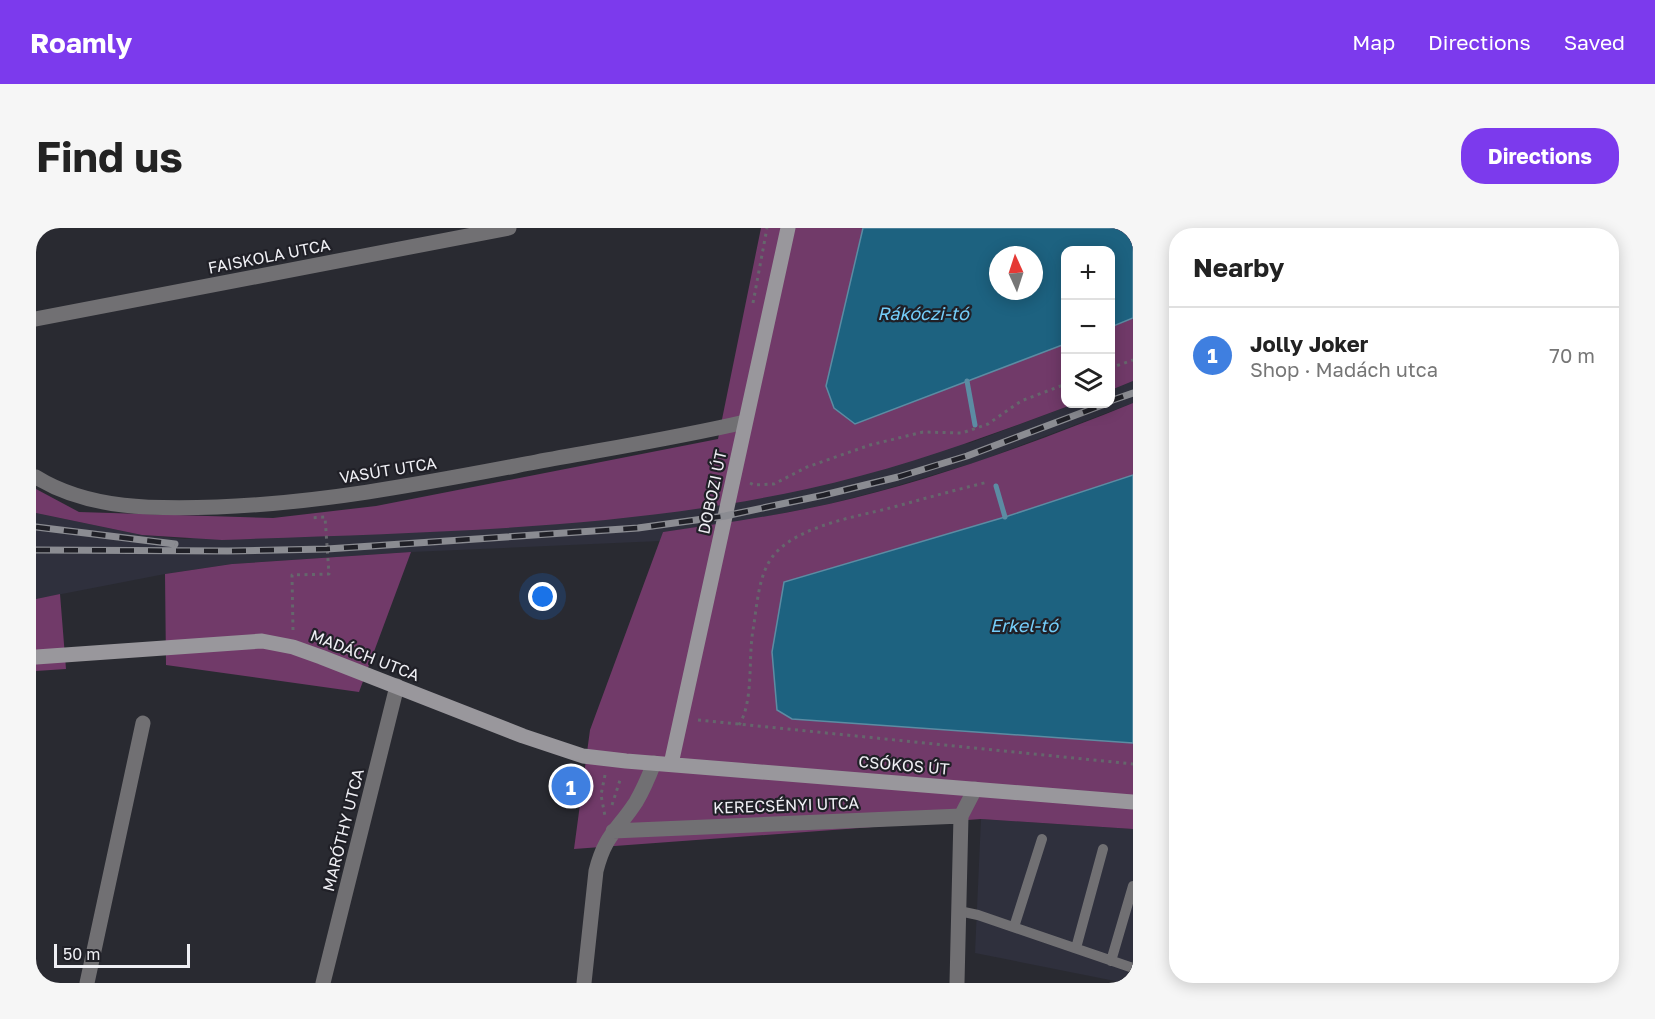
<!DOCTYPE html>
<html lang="en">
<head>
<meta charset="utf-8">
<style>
  :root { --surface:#fff; --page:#f6f6f6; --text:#222; --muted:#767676; --line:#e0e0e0; --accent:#7c3aed }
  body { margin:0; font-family:"Golos Text",sans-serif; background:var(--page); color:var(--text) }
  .controls { position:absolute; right:18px; top:18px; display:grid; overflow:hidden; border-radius:12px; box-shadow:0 3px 15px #0003 }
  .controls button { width:54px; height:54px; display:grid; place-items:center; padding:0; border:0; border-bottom:2px solid var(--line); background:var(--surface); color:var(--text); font:30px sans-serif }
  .compass { position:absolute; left:953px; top:18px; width:54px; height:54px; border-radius:50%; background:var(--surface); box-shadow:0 3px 15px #0003; rotate:357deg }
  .scale { position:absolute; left:18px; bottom:15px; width:136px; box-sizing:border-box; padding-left:6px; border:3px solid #efeff4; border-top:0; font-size:16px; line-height:21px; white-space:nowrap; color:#efeff4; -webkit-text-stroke:4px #202027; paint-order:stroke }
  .you { position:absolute; left:507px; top:369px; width:21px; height:21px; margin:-15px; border:4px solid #fff; border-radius:50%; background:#1a73e8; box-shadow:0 0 0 9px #1a73e833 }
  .badge { display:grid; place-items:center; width:39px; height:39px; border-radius:50%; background:var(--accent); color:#fff; font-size:20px; font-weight:700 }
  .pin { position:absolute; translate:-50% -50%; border:3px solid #fff; box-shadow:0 2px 6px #0006 }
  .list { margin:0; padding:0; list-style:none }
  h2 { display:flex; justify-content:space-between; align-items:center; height:78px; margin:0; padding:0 24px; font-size:26px }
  h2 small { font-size:20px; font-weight:400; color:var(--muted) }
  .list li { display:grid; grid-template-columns:39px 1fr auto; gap:18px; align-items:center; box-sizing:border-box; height:96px; padding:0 24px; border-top:2px solid var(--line) }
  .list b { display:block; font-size:22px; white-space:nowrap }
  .list p { margin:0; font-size:20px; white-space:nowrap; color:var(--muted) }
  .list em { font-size:20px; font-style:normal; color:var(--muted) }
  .icon { flex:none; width:33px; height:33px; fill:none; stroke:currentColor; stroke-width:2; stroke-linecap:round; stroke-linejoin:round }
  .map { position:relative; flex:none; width:1097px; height:755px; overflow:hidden; border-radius:24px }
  header { display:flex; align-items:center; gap:36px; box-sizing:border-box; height:84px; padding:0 30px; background:var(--accent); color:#fff }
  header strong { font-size:28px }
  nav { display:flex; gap:33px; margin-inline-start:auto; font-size:21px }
  .intro { display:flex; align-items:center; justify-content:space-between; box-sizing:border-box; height:144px; padding:0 36px }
  h1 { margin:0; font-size:42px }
  .button { padding:15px 27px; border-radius:24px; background:var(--accent); color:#fff; font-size:21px; font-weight:700 }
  main { display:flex; gap:36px; padding:0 36px }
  aside { flex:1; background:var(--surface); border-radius:24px; box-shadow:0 3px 15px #0003 }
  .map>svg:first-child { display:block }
</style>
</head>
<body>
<header>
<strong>Roamly</strong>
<nav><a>Map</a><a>Directions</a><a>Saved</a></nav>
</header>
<div class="intro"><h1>Find us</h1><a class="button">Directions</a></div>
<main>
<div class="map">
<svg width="1097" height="755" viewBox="0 0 1097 755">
  <rect width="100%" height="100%" fill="#292a31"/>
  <path fill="#2f303d" d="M1097 153V175L944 233 847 262 793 276 708 293 627 304 624 313 375 324 196 336 129 346 0 371V285L106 307 149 311 934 215 1038 176H1074L1075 162Z
    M945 591 1097 601V755H1089L939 725Z"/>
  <path fill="#713a69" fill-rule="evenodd" d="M725 0H1097V153L1075 162 1074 22H1030V176H1038C950 209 863 241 771 261 579 303 382 304 186 312L106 307 0 285V261L43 284 237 290 340 278 682 211ZM962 27H998V63H962Z
    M1097 175V601L945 591 538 621 554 502 627 304C683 296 738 288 793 276 898 252 998 215 1097 175Z
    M375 324 323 464 130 437 129 346 196 336Z
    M24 366 30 441 0 443V371Z"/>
  <path fill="#1d6280" stroke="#5c8ca3" stroke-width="1.5" fill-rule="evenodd" d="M827 0H1097V90L1075 99 1074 22H1030L1029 116 819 196 798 180 790 158ZM962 27H998V63H962Z
    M1097 247V515L756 491 741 482 736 424 748 354 969 289Z"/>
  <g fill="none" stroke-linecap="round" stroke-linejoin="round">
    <path stroke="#5c8ca3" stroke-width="5" d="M931 153 939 197
      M960 258 969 289"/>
    <path stroke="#65666c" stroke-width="3" stroke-dasharray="3 4.5" stroke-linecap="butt" d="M717 75 731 0
      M1074 140 1097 132
      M714 255 718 257 738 256 771 239 834 217 887 204 926 205 952 196 985 173 1030 156
      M257 402 256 347 293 346 289 289 274 290
      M662 492 1097 536
      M703 497C718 473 712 430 717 402 721 379 722 347 737 328 761 298 819 289 854 280 887 271 919 262 952 254
      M569 547 565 567 569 588
      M576 577 585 549"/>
    <path stroke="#717073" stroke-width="10" d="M923 683 942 687 1097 740
      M978 699 1006 611
      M1040 720 1067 621
      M1075 733 1097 658"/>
    <path stroke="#717073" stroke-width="15" d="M0 91 473 0
      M0 249C53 282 120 281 181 279 289 275 394 254 500 234 570 221 640 210 709 194
      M577 603 925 588
      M51 755 107 495
      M287 755 361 458
      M548 755 560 643C569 607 581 603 600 574 607 562 613 548 618 535
      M921 755 925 588 939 561"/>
    <path stroke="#99979c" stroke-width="15" d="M0 429 226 413 257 419 285 429 487 508 547 528 590 533 1097 574
      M635 536 752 0"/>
    <defs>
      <path id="rail" d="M1074 173 1097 165
        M0 299 139 316
        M0 322 192 323 291 321 602 300 689 288 788 267 862 249 931 228 1069 176"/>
    </defs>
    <use href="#rail" stroke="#8b8c92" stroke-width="7"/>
    <use href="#rail" stroke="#202027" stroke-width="4.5" stroke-dasharray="14" stroke-linecap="butt"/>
  </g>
  <g text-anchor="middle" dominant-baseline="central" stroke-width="4.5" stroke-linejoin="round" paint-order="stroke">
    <g font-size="16" fill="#efeff4" stroke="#202027">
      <text transform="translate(233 28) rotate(-11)">FAISKOLA UTCA</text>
      <text transform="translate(352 242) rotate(-9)">VASÚT UTCA</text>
      <text transform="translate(676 264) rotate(-78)">DOBOZI ÚT</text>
      <text transform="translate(329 427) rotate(21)">MADÁCH UTCA</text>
      <text transform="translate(868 537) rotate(5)">CSÓKOS ÚT</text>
      <text transform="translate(750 577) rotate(-2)">KERECSÉNYI UTCA</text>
      <text transform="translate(307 602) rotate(-76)">MARÓTHY UTCA</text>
    </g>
    <g font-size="18" font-style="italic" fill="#75cefa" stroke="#202027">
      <text x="887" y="85">Rákóczi-tó</text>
      <text x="988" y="397">Erkel-tó</text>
    </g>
  </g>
</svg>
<div class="controls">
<button>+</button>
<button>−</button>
<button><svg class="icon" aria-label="layers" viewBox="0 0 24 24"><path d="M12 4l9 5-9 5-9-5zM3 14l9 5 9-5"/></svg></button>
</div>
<svg class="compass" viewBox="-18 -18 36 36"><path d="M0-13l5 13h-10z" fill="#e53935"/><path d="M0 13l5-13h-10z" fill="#767676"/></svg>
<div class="scale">50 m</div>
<div class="you"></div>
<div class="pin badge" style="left:535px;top:558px;background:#3f7fe0">1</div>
</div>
<aside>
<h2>Nearby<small></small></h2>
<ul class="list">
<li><span class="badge" style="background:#3f7fe0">1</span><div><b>Jolly Joker</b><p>Shop · Madách utca</p></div><em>70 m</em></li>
</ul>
</aside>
</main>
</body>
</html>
